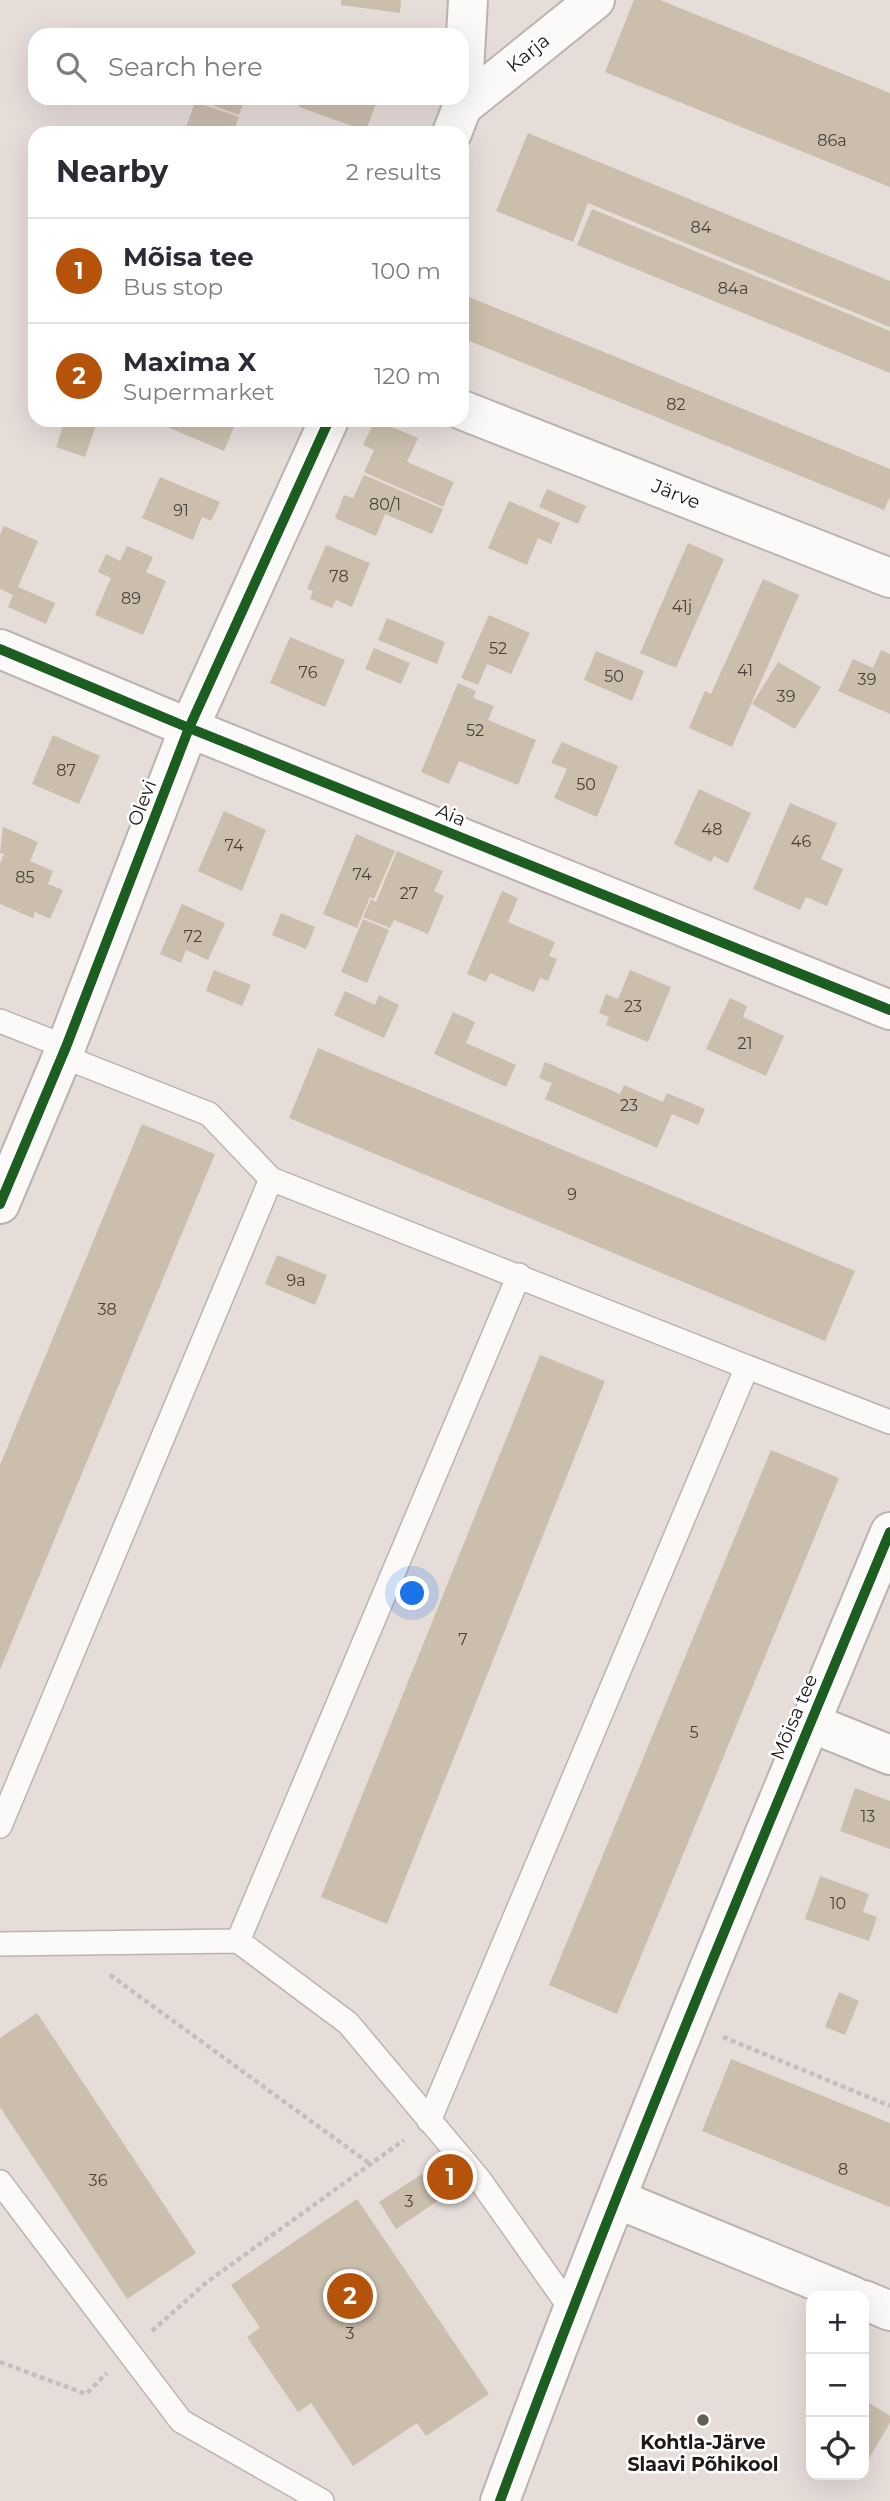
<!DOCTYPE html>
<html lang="en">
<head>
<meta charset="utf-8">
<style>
  :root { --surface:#fff; --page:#f2f2f3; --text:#2b2b33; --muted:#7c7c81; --line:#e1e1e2; --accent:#b45309 }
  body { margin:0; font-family:Montserrat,sans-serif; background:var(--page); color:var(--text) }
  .controls { position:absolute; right:21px; bottom:21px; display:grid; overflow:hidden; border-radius:14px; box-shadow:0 7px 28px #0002 }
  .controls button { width:63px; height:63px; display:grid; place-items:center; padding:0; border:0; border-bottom:2px solid var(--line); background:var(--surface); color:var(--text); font:35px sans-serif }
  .you { position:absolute; left:413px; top:1594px; width:24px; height:24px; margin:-18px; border:5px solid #fff; border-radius:50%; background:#1a73e8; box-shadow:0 0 0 10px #1a73e833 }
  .badge { display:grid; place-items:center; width:46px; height:46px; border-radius:50%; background:var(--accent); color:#fff; font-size:23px; font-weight:700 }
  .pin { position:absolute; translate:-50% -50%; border:4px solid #fff; box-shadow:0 2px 7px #0006 }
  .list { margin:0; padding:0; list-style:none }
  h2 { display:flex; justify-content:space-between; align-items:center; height:91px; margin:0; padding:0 28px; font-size:30px }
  h2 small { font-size:23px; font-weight:400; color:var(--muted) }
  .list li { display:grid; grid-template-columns:46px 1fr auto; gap:21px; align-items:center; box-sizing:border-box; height:105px; padding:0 28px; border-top:2px solid var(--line) }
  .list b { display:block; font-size:26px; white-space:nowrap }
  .list p { margin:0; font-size:23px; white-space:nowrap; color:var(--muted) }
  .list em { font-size:23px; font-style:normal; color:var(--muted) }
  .icon { flex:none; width:38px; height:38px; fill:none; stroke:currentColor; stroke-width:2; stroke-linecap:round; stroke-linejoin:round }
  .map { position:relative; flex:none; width:890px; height:2501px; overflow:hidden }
  .search { position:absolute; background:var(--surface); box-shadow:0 7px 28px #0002; left:28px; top:28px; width:441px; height:77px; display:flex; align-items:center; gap:18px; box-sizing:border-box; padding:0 24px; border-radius:21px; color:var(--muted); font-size:26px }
  .panel { position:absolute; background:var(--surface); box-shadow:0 7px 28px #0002; left:28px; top:126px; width:441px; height:301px; border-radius:21px }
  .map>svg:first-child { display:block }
</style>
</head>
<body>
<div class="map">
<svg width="890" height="2501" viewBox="0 0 890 2501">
  <rect width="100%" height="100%" fill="#e6ddd9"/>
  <path fill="#cbbead" d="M341 0H401L400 13 341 5Z
    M634 0H660L890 93V187L605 72Z
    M192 98H245L239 115Z
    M302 98H378L366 131 299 107Z
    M195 102 239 117 233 133H202L186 127Z
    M528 133 890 281V327L588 203 573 242 496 211Z
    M592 209 890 331V373L577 245Z
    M462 294 890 469V497L884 510 462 338Z
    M65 420H84L96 425 85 457 56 447Z
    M162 420H226L225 424 234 427 224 451 160 424Z
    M375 420 418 438 407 462 454 482 443 507 364 472 374 450 363 445Z
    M364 475 443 509 432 534 385 514 376 536 335 518 344 495 353 498Z
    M160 477 220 502 211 521 202 517 193 540 142 518Z
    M547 489 586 506 578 524 539 507Z
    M509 501 560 523 551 544 538 538 527 565 488 548Z
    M4 526 38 541 18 587 55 603 46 624 8 607 13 595 0 589V535Z
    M688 543 724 559 676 668 640 653Z
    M326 545 370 563 352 607 336 600 332 608 310 599 313 591 307 589Z
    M127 546 153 557 146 572 166 581 143 635 95 615 111 578 98 572 106 554 120 561Z
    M763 579 799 595 732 747 689 728 705 691 711 694Z
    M489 615 530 633 511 674 487 664 478 685 461 678Z
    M387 618 445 642 437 664 378 640Z
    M290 637 345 660 325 707 270 683Z
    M374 648 410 663 401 684 365 669Z
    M881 650 890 654V714L838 691 853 659 873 668Z
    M596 651 644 671 632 701 584 680Z
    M778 662 821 687 795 729 752 704Z
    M458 683 476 691 473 698 494 706 488 720 536 740 518 785 459 761 449 784 421 772Z
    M53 735 100 756 79 804 32 784Z
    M562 742 618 766 597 817 554 798 567 769 551 763Z
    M699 789 751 813 728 863 714 856 711 862 674 844Z
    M790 803 837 823 821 859 843 869 827 906 806 897 800 910 753 889Z
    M224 811 266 830 242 891 198 871Z
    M3 827 38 842 30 861 53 871 48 884 63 890 50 919 35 912 33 918 0 904V864L4 854 0 853Z
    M356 834 395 851 374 899 370 897 357 928 323 914Z
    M397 851 443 871 434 891 444 896 428 934 394 920 390 928 363 917 371 899 376 902Z
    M502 891 518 898 508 922 555 942 549 956 557 959 548 981 540 978 534 992 490 973 486 982 467 974Z
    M182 904 225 923 208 960 186 950 181 963 160 954Z
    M281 913 315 927 306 949 272 935Z
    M363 919 389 930 367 983 341 972Z
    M214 970 251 985 242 1006 206 991Z
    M630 970 671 987 648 1042 606 1025 609 1017 599 1013 606 994 618 999Z
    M345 991 375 1005 379 995 399 1005 384 1038 334 1015Z
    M730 998 747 1006 743 1017 784 1036 766 1076 706 1049Z
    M453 1012 475 1022 466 1043 516 1065 506 1087 434 1054Z
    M318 1048 855 1271 825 1341 289 1118Z
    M545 1062 620 1094 624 1085 663 1102 667 1093 705 1109 698 1125 672 1114 657 1148 545 1099 552 1083 539 1078Z
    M142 1124 215 1154 0 1670V1465Z
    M277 1255 327 1275 315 1305 265 1284Z
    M540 1355 605 1381 387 1924 321 1897Z
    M771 1450 839 1478 617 2014 549 1985Z
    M855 1788 890 1801V1849L840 1831Z
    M820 1876 869 1894 863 1912 877 1917 869 1941 805 1919Z
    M839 1992 859 2001 845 2035 825 2027Z
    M37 2013 196 2253 127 2299 0 2107V2038Z
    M731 2059 890 2123V2207L702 2131Z
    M422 2174 439 2200 396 2229 379 2202Z
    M357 2199 489 2394 426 2436 417 2423 353 2466 311 2403 298 2412 247 2337 260 2328 231 2285Z
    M864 2400 890 2416V2423L864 2467Z"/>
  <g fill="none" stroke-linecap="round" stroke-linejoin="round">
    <defs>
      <path id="lane" d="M0 1021 66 1047
        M62 1056 209 1114 271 1179 747 1367
        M0 1826 271 1179
        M238 1941 519 1275
        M0 1944 238 1941 348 2023 479 2179 571 2309
        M429 2121 747 1367 890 1422
        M0 2182 181 2421 322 2501"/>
      <path id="street" d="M462 107 595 0
        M452 133 462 107 468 0
        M462 410 890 578
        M0 649 189 728 890 1010
        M0 1204 66 1047 189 728 329 420
        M811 1723 890 1755
        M617 2199 853 2296
        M864 2300 890 2311
        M500 2501C621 2174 756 1854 890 1532"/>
    </defs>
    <use href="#lane" stroke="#bbb3b0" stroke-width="26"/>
    <use href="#street" stroke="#bbb3b0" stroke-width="42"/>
    <path stroke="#c2bfbd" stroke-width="4.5" stroke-dasharray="5 3.5" stroke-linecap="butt" d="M110 1975 370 2164
      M723 2037 890 2106
      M152 2331 207 2282 404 2140
      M0 2362 86 2394 107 2373"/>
    <use href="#lane" stroke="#fbfaf9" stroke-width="23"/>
    <use href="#street" stroke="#fbfaf9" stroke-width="38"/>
    <defs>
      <path id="cycleway" d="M0 649 189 728 890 1010
        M0 1204 66 1047 189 728 329 420
        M500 2501C621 2174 756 1854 890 1532"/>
    </defs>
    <use href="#cycleway" stroke="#fff" stroke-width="15"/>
    <use href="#cycleway" stroke="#1b5e20" stroke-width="10"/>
  </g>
  <circle fill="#645d5a" stroke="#fff" stroke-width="2.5" cx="703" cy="2420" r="7"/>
  <g text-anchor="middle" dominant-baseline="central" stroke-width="5" stroke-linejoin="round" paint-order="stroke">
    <g font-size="16" fill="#49423c">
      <text x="832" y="140">86a</text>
      <text x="701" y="227">84</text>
      <text x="733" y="288">84a</text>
      <text x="676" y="404">82</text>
      <text x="385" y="504">80/1</text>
      <text x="181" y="510">91</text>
      <text x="339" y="576">78</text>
      <text x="131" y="598">89</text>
      <text x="682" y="606">41j</text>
      <text x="498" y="648">52</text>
      <text x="745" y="670">41</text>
      <text x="308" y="672">76</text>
      <text x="614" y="676">50</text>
      <text x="867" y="679">39</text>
      <text x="786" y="696">39</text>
      <text x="475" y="730">52</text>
      <text x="66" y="770">87</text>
      <text x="586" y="784">50</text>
      <text x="712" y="829">48</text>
      <text x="801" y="841">46</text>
      <text x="234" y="845">74</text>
      <text x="362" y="874">74</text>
      <text x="25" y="877">85</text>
      <text x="409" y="893">27</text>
      <text x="193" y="936">72</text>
      <text x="633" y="1006">23</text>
      <text x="745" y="1043">21</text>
      <text x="629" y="1105">23</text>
      <text x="572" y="1194">9</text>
      <text x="296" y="1280">9a</text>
      <text x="107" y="1309">38</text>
      <text x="463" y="1639">7</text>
      <text x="694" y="1732">5</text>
      <text x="868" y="1816">13</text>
      <text x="838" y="1903">10</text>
      <text x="843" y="2169">8</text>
      <text x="98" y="2180">36</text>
      <text x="409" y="2201">3</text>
      <text x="350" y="2333">3</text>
    </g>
    <g font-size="19" fill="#1e1816" stroke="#fff">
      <text transform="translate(528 53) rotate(-39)">Karja</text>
      <text transform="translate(676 494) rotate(22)">Järve</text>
      <text transform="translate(142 803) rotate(-69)">Olevi</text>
      <text transform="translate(451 815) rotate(22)">Aia</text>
      <text transform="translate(794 1717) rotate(-67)">Mõisa tee</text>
    </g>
    <g font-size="19" font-weight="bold" fill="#1e1816" stroke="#fff">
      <text x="703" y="2442">Kohtla-Järve<tspan x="703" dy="22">Slaavi Põhikool</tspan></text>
    </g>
  </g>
</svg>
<div class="controls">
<button>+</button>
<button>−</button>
<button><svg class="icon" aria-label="locate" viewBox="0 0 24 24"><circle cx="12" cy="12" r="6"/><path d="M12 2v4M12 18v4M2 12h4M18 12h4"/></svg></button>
</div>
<div class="you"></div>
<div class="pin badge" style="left:450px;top:2177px">1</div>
<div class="pin badge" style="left:350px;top:2296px">2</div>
<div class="search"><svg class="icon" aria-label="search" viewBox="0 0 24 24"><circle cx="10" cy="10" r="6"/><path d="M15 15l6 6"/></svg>Search here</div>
<section class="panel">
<h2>Nearby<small>2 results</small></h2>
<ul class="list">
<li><span class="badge">1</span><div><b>Mõisa tee</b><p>Bus stop</p></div><em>100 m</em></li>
<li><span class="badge">2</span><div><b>Maxima X</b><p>Supermarket</p></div><em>120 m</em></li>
</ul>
</section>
</div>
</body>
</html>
